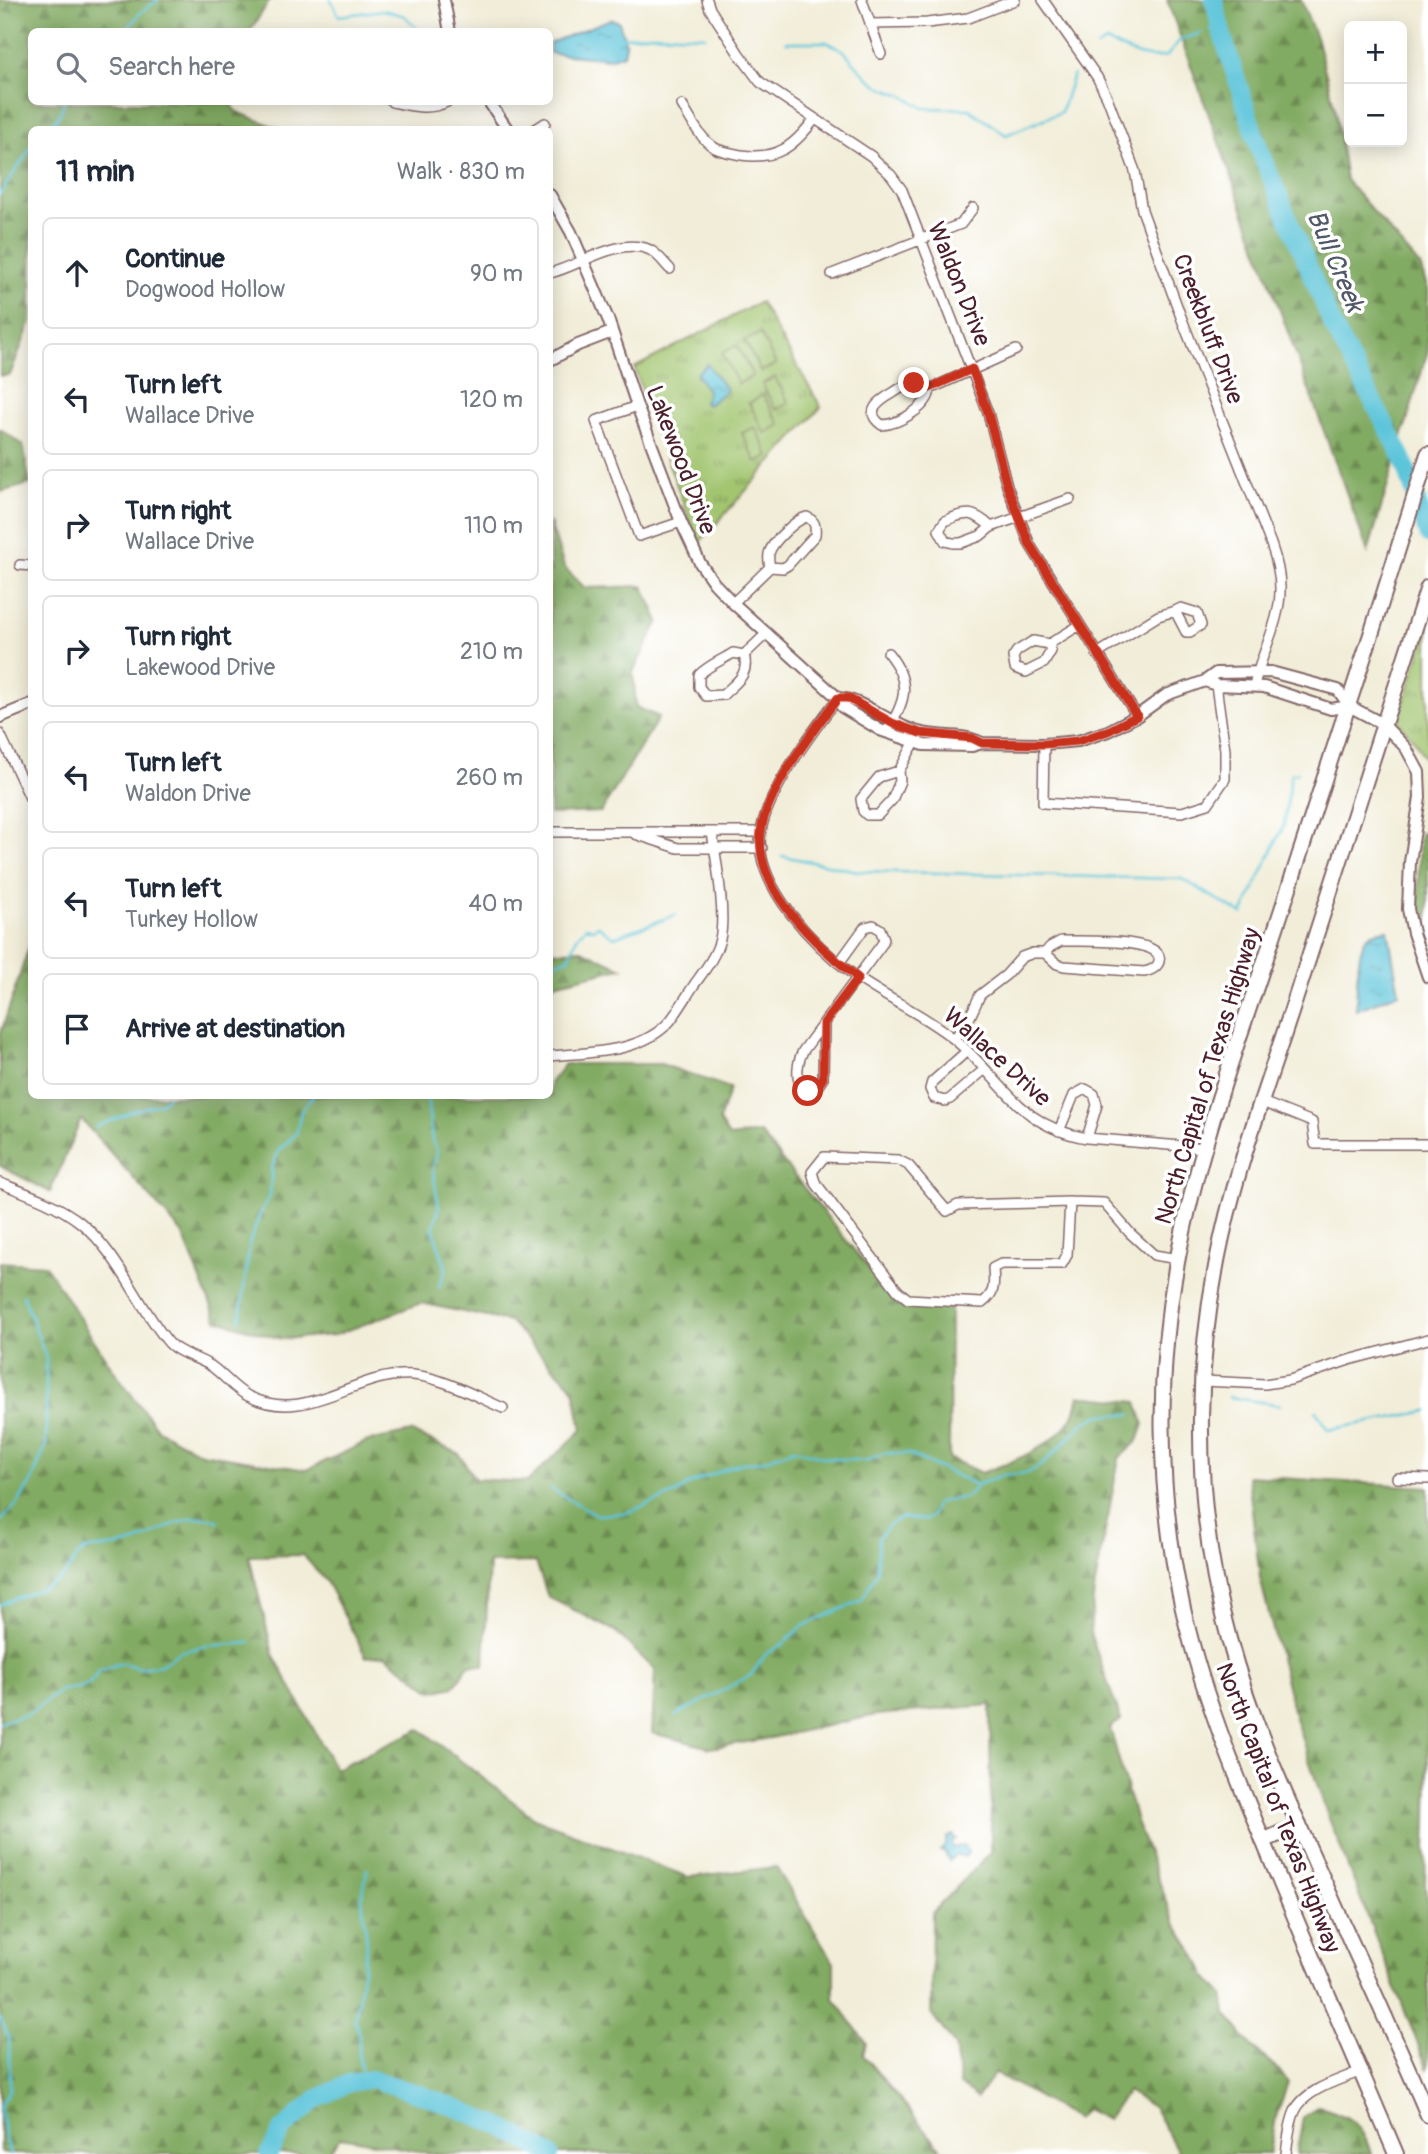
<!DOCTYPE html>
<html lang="en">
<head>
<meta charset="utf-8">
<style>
  :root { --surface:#fff; --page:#f6f6f7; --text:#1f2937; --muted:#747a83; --line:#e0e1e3 }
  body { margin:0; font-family:Pangolin,sans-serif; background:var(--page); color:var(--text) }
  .controls { position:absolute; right:21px; top:21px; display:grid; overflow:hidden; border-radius:10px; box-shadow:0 4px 18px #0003 }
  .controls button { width:63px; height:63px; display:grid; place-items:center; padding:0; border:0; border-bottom:2px solid var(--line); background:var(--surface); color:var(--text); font:35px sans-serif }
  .stop { position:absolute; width:21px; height:21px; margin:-16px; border:5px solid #c8321e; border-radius:50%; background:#fff }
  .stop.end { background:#c8321e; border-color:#fff; box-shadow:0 2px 7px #0008 }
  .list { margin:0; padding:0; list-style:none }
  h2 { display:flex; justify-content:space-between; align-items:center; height:91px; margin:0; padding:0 28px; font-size:30px }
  h2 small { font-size:23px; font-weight:400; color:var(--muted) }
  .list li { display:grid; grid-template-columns:46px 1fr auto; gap:21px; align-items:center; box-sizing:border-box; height:112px; margin:0 14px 14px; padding:0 14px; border:2px solid var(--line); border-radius:10px }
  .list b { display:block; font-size:26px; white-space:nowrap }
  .list p { margin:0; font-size:23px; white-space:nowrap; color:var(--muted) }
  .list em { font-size:23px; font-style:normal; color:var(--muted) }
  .icon { flex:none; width:38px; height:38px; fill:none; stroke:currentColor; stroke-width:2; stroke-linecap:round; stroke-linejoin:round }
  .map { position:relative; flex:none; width:1428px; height:2154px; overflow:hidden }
  .search { position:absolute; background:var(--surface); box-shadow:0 4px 18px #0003; left:28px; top:28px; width:525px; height:77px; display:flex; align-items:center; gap:18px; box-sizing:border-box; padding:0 24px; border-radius:10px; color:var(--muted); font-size:26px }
  .panel { position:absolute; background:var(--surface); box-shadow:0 4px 18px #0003; left:28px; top:126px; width:525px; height:973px; border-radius:10px }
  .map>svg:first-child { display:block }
</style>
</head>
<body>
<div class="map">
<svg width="1428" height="2154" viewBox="0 0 1428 2154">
  <defs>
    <pattern id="grass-tufts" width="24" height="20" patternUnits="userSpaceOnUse" patternTransform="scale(1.75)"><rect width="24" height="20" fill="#a2c56f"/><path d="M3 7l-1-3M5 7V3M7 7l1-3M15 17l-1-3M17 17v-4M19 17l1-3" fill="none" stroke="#869f5b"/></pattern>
    <pattern id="forest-firs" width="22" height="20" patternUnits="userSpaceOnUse" patternTransform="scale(1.75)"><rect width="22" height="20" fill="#81aa62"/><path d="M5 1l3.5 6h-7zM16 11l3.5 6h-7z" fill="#6c8a51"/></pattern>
    <pattern id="water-ripples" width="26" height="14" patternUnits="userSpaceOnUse" patternTransform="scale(1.75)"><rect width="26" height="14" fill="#5dc5da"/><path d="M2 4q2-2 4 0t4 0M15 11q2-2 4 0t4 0" fill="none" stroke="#4f9fb1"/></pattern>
  </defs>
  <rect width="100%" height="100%" fill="#fff"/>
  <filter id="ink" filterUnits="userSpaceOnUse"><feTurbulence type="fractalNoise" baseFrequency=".0143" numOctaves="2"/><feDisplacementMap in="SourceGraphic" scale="14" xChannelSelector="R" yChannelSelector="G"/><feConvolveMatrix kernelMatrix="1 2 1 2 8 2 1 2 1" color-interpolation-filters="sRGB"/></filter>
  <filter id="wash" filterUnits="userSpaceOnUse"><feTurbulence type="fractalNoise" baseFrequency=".00686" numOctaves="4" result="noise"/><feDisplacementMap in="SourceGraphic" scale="28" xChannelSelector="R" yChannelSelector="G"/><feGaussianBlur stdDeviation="1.57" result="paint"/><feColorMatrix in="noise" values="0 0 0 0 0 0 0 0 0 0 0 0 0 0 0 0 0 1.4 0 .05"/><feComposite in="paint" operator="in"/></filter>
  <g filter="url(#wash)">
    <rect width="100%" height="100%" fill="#f1edd8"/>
    <path fill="url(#grass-tufts)" stroke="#76724d" stroke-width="2" d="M760 302 821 407 698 544 634 368Z
      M1428 626V765L1414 740 1398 722Z"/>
    <path fill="url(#forest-firs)" stroke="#666446" stroke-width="2" d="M0 0H270L250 31 32 32V102H231L235 111 280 129 32 130 31 321 10 375 0 376Z
      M1167 0H1301L1317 40 1335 109 1346 180 1420 266 1428 289V350L1368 552Z
      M0 429 23 445 30 484 0 492Z
      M550 522 564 567 585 588 643 586 659 621 633 672 636 707 659 717 601 812 550 814Z
      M1420 833 1428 835V948L1417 920Z
      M31 941 32 1096H550V1083L565 1064H661L730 1088 719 1121 729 1137 760 1133 899 1306 950 1307 949 1458 981 1473C1013 1462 1053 1447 1072 1418 1076 1412 1077 1403 1079 1396L1137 1402 1144 1424 1138 1441 1119 1458 1094 1590 1090 1633 1121 1720 1110 1728 1136 1821 1175 1923 1198 1959 1206 1976 1223 1994 1226 2013 1253 2048 1278 2069 1288 2083 1276 2117 1270 2154H1179L1154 2108 1127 2091 1107 2120 1085 2109 1077 2119 995 2073 977 2098 960 2085 955 2046 931 2013 932 1913 991 1852 990 1705 876 1715 771 1738 710 1748 652 1733 655 1670 615 1631 548 1597 536 1562 489 1563 484 1666 469 1665 454 1686 432 1691 385 1655 366 1657 326 1581 303 1555 249 1556 273 1654 335 1769 420 1729 534 1818 554 1826 688 1877 776 1867 834 1963V1998L866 2043 863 2055 945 2154H434L341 2137 326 2154H14L0 2152V1262L45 1265 112 1368 158 1430 201 1453 307 1470 368 1441 411 1432 458 1453 475 1479 527 1482 582 1430 574 1389 510 1322 421 1303 335 1335 281 1339 217 1320 182 1233 81 1119 50 1192 0 1166V1035Z
      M579 949 622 968 550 985V952Z
      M1248 1476 1428 1487V1768L1425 1887 1428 1902V2070L1326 1811 1295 1718 1260 1578Z
      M1318 2106C1349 2117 1361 2120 1371 2154H1296L1303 2118Z"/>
    <path fill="#a2c56f" stroke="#76724d" stroke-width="2" d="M760 333 776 364 761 372 745 341Z
      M737 345 753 376 738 384 722 353Z
      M775 377 789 403 776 410 762 384Z
      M763 395 780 425 765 433 749 403Z
      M755 427 769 456 756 462 742 433Z"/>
    <path fill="url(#water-ripples)" stroke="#547282" stroke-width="2" d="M611 19 619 22 626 44 624 54 608 59 550 53V43Z
      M707 364 727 390 708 405 704 403 708 391 696 374Z
      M1388 930 1399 993 1356 1010C1357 994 1356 949 1367 937 1373 931 1381 931 1388 930Z
      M952 1835 956 1839 952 1842 953 1848 965 1845 968 1853 965 1857 955 1855 949 1861 945 1852 940 1851 946 1845V1838Z"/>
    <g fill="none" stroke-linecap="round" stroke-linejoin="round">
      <path stroke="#5dc5da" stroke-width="2.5" d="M331 0 339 16 384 10 405 16 420 32
        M1211 30 1221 28
        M125 32 140 13 158 0
        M622 37 651 34 705 36
        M786 42H827L843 50 867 77 881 87 900 94 924 108 969 109 1006 135 1061 112 1073 75
        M1097 47 1106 42C1129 50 1141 61 1167 56L1180 40 1201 33
        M45 130 59 116 64 102
        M0 194 32 146
        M782 856 858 871 1182 879 1242 914 1284 825 1291 774 1298 773
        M550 964 569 958 577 937 586 927 593 929 598 926 614 937 676 915
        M31 1041H32
        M427 1096 432 1140 437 1151 433 1169 439 1209 433 1228 446 1269 439 1286
        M96 1127 133 1111 161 1103 168 1096
        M240 1319 250 1241 260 1214 270 1196 272 1168 279 1150 296 1134 301 1111 313 1096
        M1229 1397 1280 1405
        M1316 1411 1328 1430 1428 1411
        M551 1489 597 1515 626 1513 677 1493 689 1484 738 1464 761 1461 795 1449 826 1458 865 1461 885 1453 909 1454 977 1485 1003 1475 1028 1473 1043 1464 1084 1423 1100 1415 1131 1414
        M0 1522 18 1503 32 1481 46 1444V1358L23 1295
        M0 1605C20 1594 45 1591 62 1577 71 1570 74 1557 84 1550 101 1548 122 1547 138 1541 164 1531 190 1509 219 1521
        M675 1716 751 1675 766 1654 783 1644 803 1626 862 1600 877 1572 879 1537 890 1524 902 1518 926 1520 932 1515 936 1504C954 1494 964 1506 977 1485
        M0 1722 29 1714 61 1690 82 1687 91 1682 99 1671 121 1663 141 1668 161 1665 179 1652 206 1646 250 1643
        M0 2018 9 2037 10 2088 1 2105 4 2137 10 2154
        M364 2080 359 2059V2035L355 2020 367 1943 362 1899 367 1869"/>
      <path stroke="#5dc5da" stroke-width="18" d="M1214 0 1222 34 1260 151 1334 328 1403 458 1428 535
        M269 2154 283 2129 315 2100 349 2083 372 2079 423 2095 498 2125 550 2154"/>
    </g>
  </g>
  <g filter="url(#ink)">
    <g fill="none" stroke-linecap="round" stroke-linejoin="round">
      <defs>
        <path id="minor" d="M707 0 710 9 739 54 760 82 871 156 891 175 902 190 988 413 1007 486 1030 545 1137 716
          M862 0 881 54
          M1043 0 1097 77 1107 97 1135 171 1142 210 1181 317 1271 544C1276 558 1280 573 1280 588 1281 621 1261 653 1254 686
          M870 24 927 23 968 18 1015 0
          M392 102C411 106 429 111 447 102
          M682 105C690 118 700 139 715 148 722 152 733 153 741 155 777 160 793 147 814 120
          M534 130 545 123
          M550 273C580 266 618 236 650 250 658 254 664 263 670 269
          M832 274 961 224 973 208
          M930 389C929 407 899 424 882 425 863 412 879 401 893 393 899 389 906 384 913 384 919 383 925 386 930 389L1016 350
          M637 406 596 421 639 536 681 522
          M991 527C974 511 966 511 945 521L939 530 945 541 953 543H961L980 536 991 527 1070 499
          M20 565 32 566
          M733 603 770 567 783 568 788 565 815 535C816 526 815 521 807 517 796 519 771 543 769 554 768 559 769 562 770 567
          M1049 644 1051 651 1044 663 1026 672 1015 668 1013 657 1017 651 1033 641 1049 644 1080 625
          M733 653 744 655C750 675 736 682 723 695L706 696 699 687V675C710 664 721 661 733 653Z
          M1097 654 1158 616 1175 611 1186 632H1190L1201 625 1197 613 1181 608 1175 611
          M744 655 767 633
          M838 698C813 731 768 790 761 831 752 885 816 947 855 976 887 999 923 1014 954 1039 1003 1079 1017 1126 1087 1138L1204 1148
          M886 732C906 702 912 683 888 653
          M0 734 32 802
          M1044 744 1043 803 1182 812 1208 804 1225 779V750L1216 685
          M899 771 879 777 861 799 863 811 867 815H878L892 800 900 781 899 771 918 736
          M550 832H761
          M635 834 678 848H762
          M824 1023 823 1078 816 1089C794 1096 795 1065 803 1051L882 944 884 939 880 929 873 925 865 927 839 963
          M954 1039 968 1021 980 995 1006 975 1022 957 1033 953H1045L1057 964 1064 966 1144 972C1149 971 1155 969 1158 964 1172 936 1076 942 1061 941L1050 947 1045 953
          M967 1051 932 1082 930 1089 934 1098 945 1101 950 1099 985 1069
          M550 1056C589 1052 641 1054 670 1021 679 1010 686 997 694 985 704 971 716 956 720 939 726 912 716 861 712 832
          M1262 1102 1312 1122 1315 1144H1428
          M1059 1131 1074 1095 1085 1089 1094 1094 1097 1105 1087 1138
          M0 1183C28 1194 57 1204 81 1223 119 1254 138 1306 169 1343 179 1354 199 1358 211 1366 224 1375 234 1389 248 1396 308 1426 354 1371 413 1375 444 1378 475 1396 503 1408
          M1070 1202 1067 1255 1062 1264H1001L993 1268C994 1284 996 1293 982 1303L908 1299 898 1291 815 1182 812 1172 824 1157 898 1160 908 1165 947 1211 958 1205 1070 1202 1104 1203 1130 1233 1154 1255 1178 1259
          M1203 1381 1265 1384 1290 1380 1349 1360 1428 1339
          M1397 1478 1428 1479
          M1286 2154C1288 2140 1289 2124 1295 2111 1305 2089 1340 2080 1361 2071"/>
        <path id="tertiary" d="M444 0 450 32
          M489 102 508 130
          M550 195 571 232 608 319 637 406 681 522 700 563 714 583 733 603 838 698 842 707 880 730 924 745 972 746 982 743 1044 744 1078 741 1108 731 1137 716 1166 695 1205 681 1216 673 1271 672 1338 690 1349 706 1383 724 1406 748 1419 772 1420 797 1410 862 1408 909 1413 933 1428 977
          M550 360 578 345 612 332
          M1205 681 1216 685 1264 687 1331 709 1349 706
          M838 698C863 699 891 725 918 732 939 738 962 733 982 743
          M0 717 32 704"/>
        <path id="trunk" d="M1428 587C1385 723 1340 858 1297 994 1276 1060 1251 1126 1233 1193 1193 1338 1189 1494 1229 1639 1249 1714 1281 1786 1313 1857 1351 1943 1391 2028 1428 2115
          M1263 1841 1299 1825
          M1396 2154C1354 2055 1311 1957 1270 1857 1234 1771 1199 1687 1180 1595 1157 1485 1157 1367 1178 1257 1201 1134 1248 1016 1286 897 1334 750 1382 602 1428 454"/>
      </defs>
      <use href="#minor" stroke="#846768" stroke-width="12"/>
      <use href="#tertiary" stroke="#846768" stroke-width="14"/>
      <use href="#trunk" stroke="#846768" stroke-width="18"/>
      <use href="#minor" stroke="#fff" stroke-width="9"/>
      <use href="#tertiary" stroke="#fff" stroke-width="10"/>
      <use href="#trunk" stroke="#fff" stroke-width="14"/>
    </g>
  </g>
  <g fill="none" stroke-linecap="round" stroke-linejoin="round" filter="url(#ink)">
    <path stroke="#c8321e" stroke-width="9" d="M808 1091 816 1089 823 1078 824 1023 858 978C817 946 754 889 761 832 765 793 814 729 838 698H848L892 723 920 733 972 738 982 743 1044 744 1078 741 1108 731 1137 716 1030 545 1007 486 988 413 972 369 930 388 914 383"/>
  </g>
  <g text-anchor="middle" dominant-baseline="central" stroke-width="7" stroke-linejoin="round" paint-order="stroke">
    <g font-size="24" fill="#4a1f2b" stroke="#fff">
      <text transform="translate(959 284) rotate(68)">Waldon Drive</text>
      <text transform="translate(1208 329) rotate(69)">Creekbluff Drive</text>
      <text transform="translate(681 460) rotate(69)">Lakewood Drive</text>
      <text transform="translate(997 1057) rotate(42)">Wallace Drive</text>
      <text transform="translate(1208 1076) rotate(-73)">North Capital of Texas Highway</text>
      <text transform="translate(1278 1808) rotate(69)">North Capital of Texas Highway</text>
    </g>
    <g font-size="26" font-style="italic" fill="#515968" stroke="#fff">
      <text transform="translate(1335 261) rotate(67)">Bull Creek</text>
    </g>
  </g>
</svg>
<div class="controls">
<button>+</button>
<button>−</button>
</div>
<div class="stop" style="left:808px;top:1091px"></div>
<div class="stop end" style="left:914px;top:383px"></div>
<div class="search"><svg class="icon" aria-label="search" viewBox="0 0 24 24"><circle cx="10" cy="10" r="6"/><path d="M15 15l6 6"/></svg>Search here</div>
<section class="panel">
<h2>11 min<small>Walk · 830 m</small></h2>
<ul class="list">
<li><svg class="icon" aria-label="ahead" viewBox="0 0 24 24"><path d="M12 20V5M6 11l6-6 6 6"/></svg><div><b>Continue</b><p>Dogwood Hollow</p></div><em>90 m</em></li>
<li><svg class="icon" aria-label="left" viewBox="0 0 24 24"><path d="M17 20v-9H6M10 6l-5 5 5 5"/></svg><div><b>Turn left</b><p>Wallace Drive</p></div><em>120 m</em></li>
<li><svg class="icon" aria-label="right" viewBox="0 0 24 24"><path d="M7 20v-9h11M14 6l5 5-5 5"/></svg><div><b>Turn right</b><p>Wallace Drive</p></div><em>110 m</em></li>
<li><svg class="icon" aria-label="right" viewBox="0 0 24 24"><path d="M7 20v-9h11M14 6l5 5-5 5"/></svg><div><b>Turn right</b><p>Lakewood Drive</p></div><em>210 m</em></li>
<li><svg class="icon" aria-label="left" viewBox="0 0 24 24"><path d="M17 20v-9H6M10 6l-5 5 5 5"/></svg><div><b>Turn left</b><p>Waldon Drive</p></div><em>260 m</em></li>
<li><svg class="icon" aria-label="left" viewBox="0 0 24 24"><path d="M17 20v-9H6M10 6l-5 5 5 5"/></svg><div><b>Turn left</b><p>Turkey Hollow</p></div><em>40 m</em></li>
<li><svg class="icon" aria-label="arrive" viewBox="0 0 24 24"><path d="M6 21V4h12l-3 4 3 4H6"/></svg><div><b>Arrive at destination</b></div></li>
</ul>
</section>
</div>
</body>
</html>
